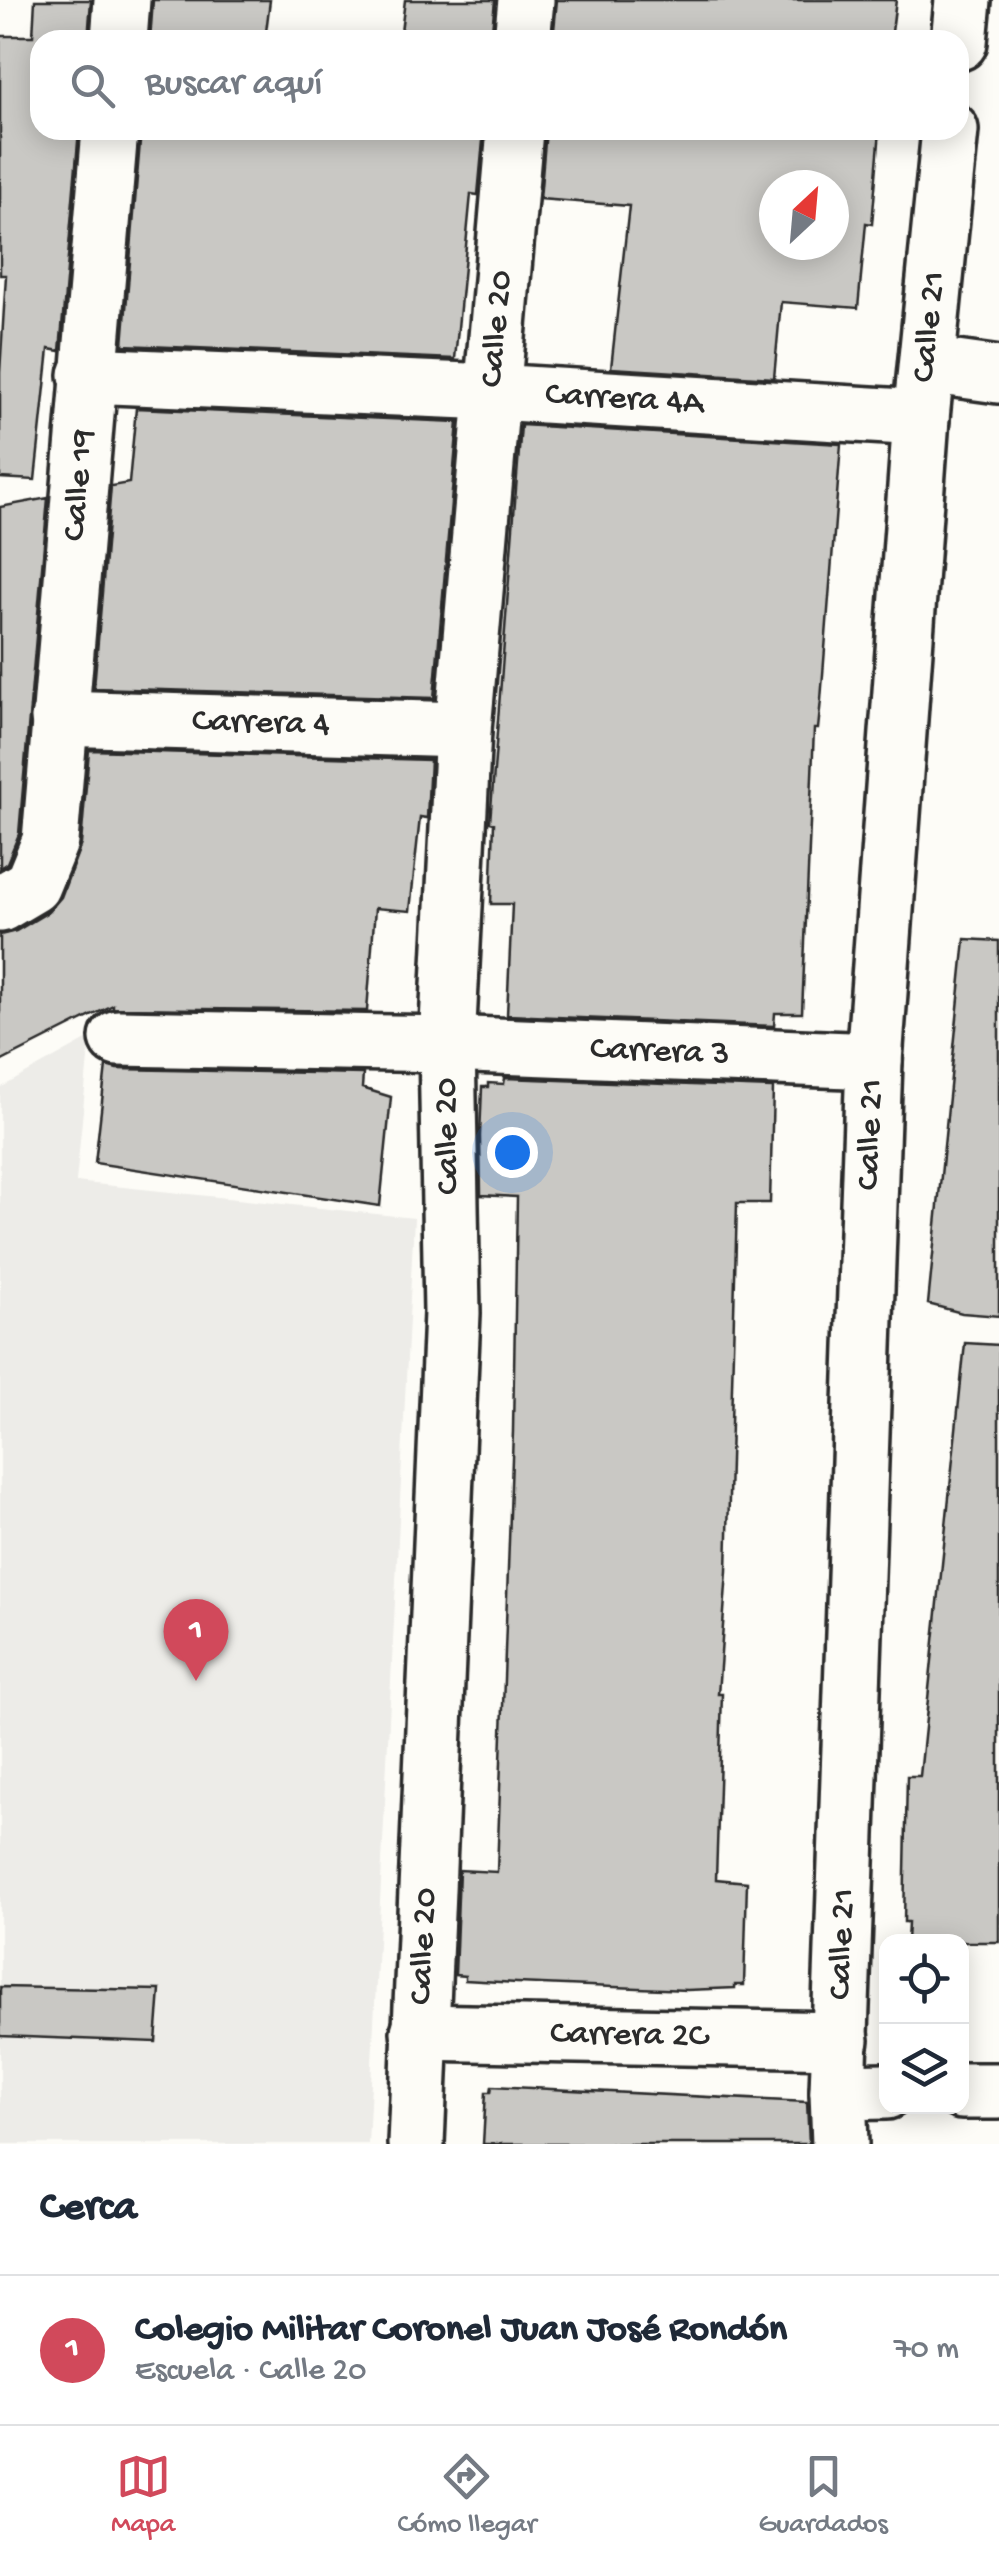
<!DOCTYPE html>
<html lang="es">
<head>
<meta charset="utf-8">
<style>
  :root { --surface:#fff; --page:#f6f6f7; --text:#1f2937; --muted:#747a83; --line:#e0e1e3; --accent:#d1495b }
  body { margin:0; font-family:"Gochi Hand",sans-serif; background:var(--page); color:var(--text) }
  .controls { position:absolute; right:30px; bottom:30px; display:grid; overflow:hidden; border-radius:20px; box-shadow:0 5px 25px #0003 }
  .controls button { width:90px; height:90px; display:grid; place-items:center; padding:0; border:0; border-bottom:2px solid var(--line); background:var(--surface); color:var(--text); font:50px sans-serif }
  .compass { position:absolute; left:759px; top:170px; width:90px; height:90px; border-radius:50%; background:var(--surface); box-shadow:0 5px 25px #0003; rotate:26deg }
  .you { position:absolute; left:512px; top:1152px; width:35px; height:35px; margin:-25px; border:8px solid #fff; border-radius:50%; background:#1a73e8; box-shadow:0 0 0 15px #1a73e833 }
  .badge { display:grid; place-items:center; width:65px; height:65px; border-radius:50%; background:var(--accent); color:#fff; font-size:32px; font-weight:700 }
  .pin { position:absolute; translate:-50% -82px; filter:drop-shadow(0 2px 5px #0008) }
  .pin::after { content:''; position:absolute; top:52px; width:35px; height:30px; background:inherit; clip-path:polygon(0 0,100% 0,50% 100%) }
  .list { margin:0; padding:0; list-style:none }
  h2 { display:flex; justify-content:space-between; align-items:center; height:130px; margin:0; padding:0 40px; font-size:42px }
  h2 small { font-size:32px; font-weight:400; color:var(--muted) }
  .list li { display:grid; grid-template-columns:65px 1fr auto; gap:30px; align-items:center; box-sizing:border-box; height:150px; padding:0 40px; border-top:2px solid var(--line) }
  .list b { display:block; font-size:38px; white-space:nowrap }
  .list p { margin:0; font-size:32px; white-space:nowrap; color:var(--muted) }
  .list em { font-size:32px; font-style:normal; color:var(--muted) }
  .icon { flex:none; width:55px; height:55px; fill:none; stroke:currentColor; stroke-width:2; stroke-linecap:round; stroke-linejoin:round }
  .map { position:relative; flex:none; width:999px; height:2144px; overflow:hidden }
  .search { position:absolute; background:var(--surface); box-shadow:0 5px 25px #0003; left:30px; right:30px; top:30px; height:110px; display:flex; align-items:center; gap:25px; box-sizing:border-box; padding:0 35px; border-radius:30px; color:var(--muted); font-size:38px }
  .sheet { height:280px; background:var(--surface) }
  nav { display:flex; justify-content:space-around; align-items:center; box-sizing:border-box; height:140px; border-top:2px solid var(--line); background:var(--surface); font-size:28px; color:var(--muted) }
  nav a { display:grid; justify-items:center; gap:5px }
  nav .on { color:var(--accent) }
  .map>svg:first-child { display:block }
</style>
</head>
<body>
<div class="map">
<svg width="999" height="2144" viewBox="0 0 999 2144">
  <rect width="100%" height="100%" fill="#fdfcf7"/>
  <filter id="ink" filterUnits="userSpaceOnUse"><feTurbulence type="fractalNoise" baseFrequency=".01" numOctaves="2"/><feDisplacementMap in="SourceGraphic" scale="20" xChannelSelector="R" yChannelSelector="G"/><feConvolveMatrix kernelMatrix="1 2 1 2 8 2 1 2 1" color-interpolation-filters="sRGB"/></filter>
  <g filter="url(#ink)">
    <path fill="#edece8" d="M90 1038 76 1182 414 1218 368 2144H0V1088Z"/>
    <path fill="#c9c8c4" stroke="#2b2b2b" stroke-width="2.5" fill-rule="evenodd" d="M35 0H91L88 40H40V130H79L60 351 49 349 35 480 0 478V373L6 275H0V36H33Z
      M153 0H270L265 40H150Z
      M405 0H495L491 40H400Z
      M557 0H896L891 40H553Z
      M141 130H484L478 195 471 194 455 359 123 345Z
      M546 130H880L872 224 866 223 858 308 781 302 774 378 611 368 629 206 540 199ZM774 185H834V245H774Z
      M136 408 458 422 434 698 94 688 111 486 129 483Z
      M521 425 841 444 821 700 818 729H814L802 1013H775L774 1026 507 1015 512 904H491L494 823 490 822Z
      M48 498 19 834 7 863 0 868V507Z
      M89 750 430 760 427 818 420 817 410 911 375 908 367 1011 113 1008V1005L0 1062V935L16 931 48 912 61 897 81 844Z
      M965 939 999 941V1316L962 1313 928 1304Z
      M106 1066 117 1069 363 1074 362 1088 391 1097 380 1206 95 1163Z
      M505 1078 773 1088 770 1203H737L727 1571 718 1694H722L716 1879 747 1882 744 1985H735V1988L687 1990 517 1983 465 1980V1976L455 1975 459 1870 497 1872 513 1431 517 1197 481 1195 480 1136 482 1087H488V1083L504 1084Z
      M965 1343 999 1345V1942H907L908 1922H904L907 1776H920Z
      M0 1987 160 1990 156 2042 0 2036Z
      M492 2086 807 2102 809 2144H483L486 2092H491Z"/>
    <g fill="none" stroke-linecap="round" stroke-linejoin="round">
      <defs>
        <g id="minor">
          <path d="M119 40 122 0"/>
          <path d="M522 40 526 0"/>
          <path d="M959 42 963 0"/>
          <path d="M927 365 999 375"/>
          <path id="s1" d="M87 375 492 392 921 418"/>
          <path id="s2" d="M59 718 463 730"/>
          <path id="s3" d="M0 904 32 885 50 841 110 130"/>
          <path id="s4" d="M118 1038 447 1044 874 1061"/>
          <path id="s5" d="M419 2032 841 2040"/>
          <path d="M962 2091H999"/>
          <path d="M838 2092 886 2091"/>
          <path id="s6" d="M416 2144 452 1313 447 1044 463 730 515 130"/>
          <path id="s7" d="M840 2144 838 2092 874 1061 921 418 950 130"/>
        </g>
      </defs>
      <use href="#minor" stroke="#2b2b2b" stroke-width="62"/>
      <use href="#minor" stroke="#fdfcf7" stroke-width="55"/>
    </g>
  </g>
  <g text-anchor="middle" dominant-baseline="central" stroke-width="10" stroke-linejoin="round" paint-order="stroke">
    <g font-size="35" fill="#2b2b2b" stroke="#fdfcf7">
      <text stroke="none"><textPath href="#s6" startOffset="1818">Calle 20</textPath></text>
      <text stroke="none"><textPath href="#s7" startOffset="1820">Calle 21</textPath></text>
      <text stroke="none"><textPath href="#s1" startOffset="538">Carrera 4A</textPath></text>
      <text stroke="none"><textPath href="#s3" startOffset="442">Calle 19</textPath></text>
      <text stroke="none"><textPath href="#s2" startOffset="202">Carrera 4</textPath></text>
      <text stroke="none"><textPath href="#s4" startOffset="542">Carrera 3</textPath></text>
      <text transform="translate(449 1136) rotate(-91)">Calle 20</text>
      <text stroke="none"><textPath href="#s7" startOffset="1010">Calle 21</textPath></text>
      <text stroke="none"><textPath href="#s6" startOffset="198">Calle 20</textPath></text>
      <text stroke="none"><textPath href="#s7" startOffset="200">Calle 21</textPath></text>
      <text stroke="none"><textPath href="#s5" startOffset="210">Carrera 2C</textPath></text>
    </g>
  </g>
</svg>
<div class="controls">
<button><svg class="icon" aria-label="locate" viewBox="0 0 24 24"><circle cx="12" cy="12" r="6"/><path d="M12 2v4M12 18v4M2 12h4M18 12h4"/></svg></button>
<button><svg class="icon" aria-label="layers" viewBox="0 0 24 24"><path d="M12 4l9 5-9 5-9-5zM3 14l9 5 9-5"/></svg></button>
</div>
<svg class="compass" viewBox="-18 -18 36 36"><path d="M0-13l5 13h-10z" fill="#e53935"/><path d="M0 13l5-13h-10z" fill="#747a83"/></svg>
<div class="you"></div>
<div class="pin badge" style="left:196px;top:1681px">1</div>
<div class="search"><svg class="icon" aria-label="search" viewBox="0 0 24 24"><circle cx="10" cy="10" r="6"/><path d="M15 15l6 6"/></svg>Buscar aquí</div>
</div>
<section class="sheet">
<h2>Cerca<small></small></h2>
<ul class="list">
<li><span class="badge">1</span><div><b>Colegio Militar Coronel Juan José Rondón</b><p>Escuela · Calle 20</p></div><em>70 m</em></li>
</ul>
</section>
<nav>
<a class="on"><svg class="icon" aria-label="map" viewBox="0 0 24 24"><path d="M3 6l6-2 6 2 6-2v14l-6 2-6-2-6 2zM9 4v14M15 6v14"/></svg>Mapa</a>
<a><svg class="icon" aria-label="directions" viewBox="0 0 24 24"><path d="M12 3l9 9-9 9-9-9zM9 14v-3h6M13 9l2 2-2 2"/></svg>Cómo llegar</a>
<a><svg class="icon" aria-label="saved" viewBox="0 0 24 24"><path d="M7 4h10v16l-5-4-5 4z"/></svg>Guardados</a>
</nav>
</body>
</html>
